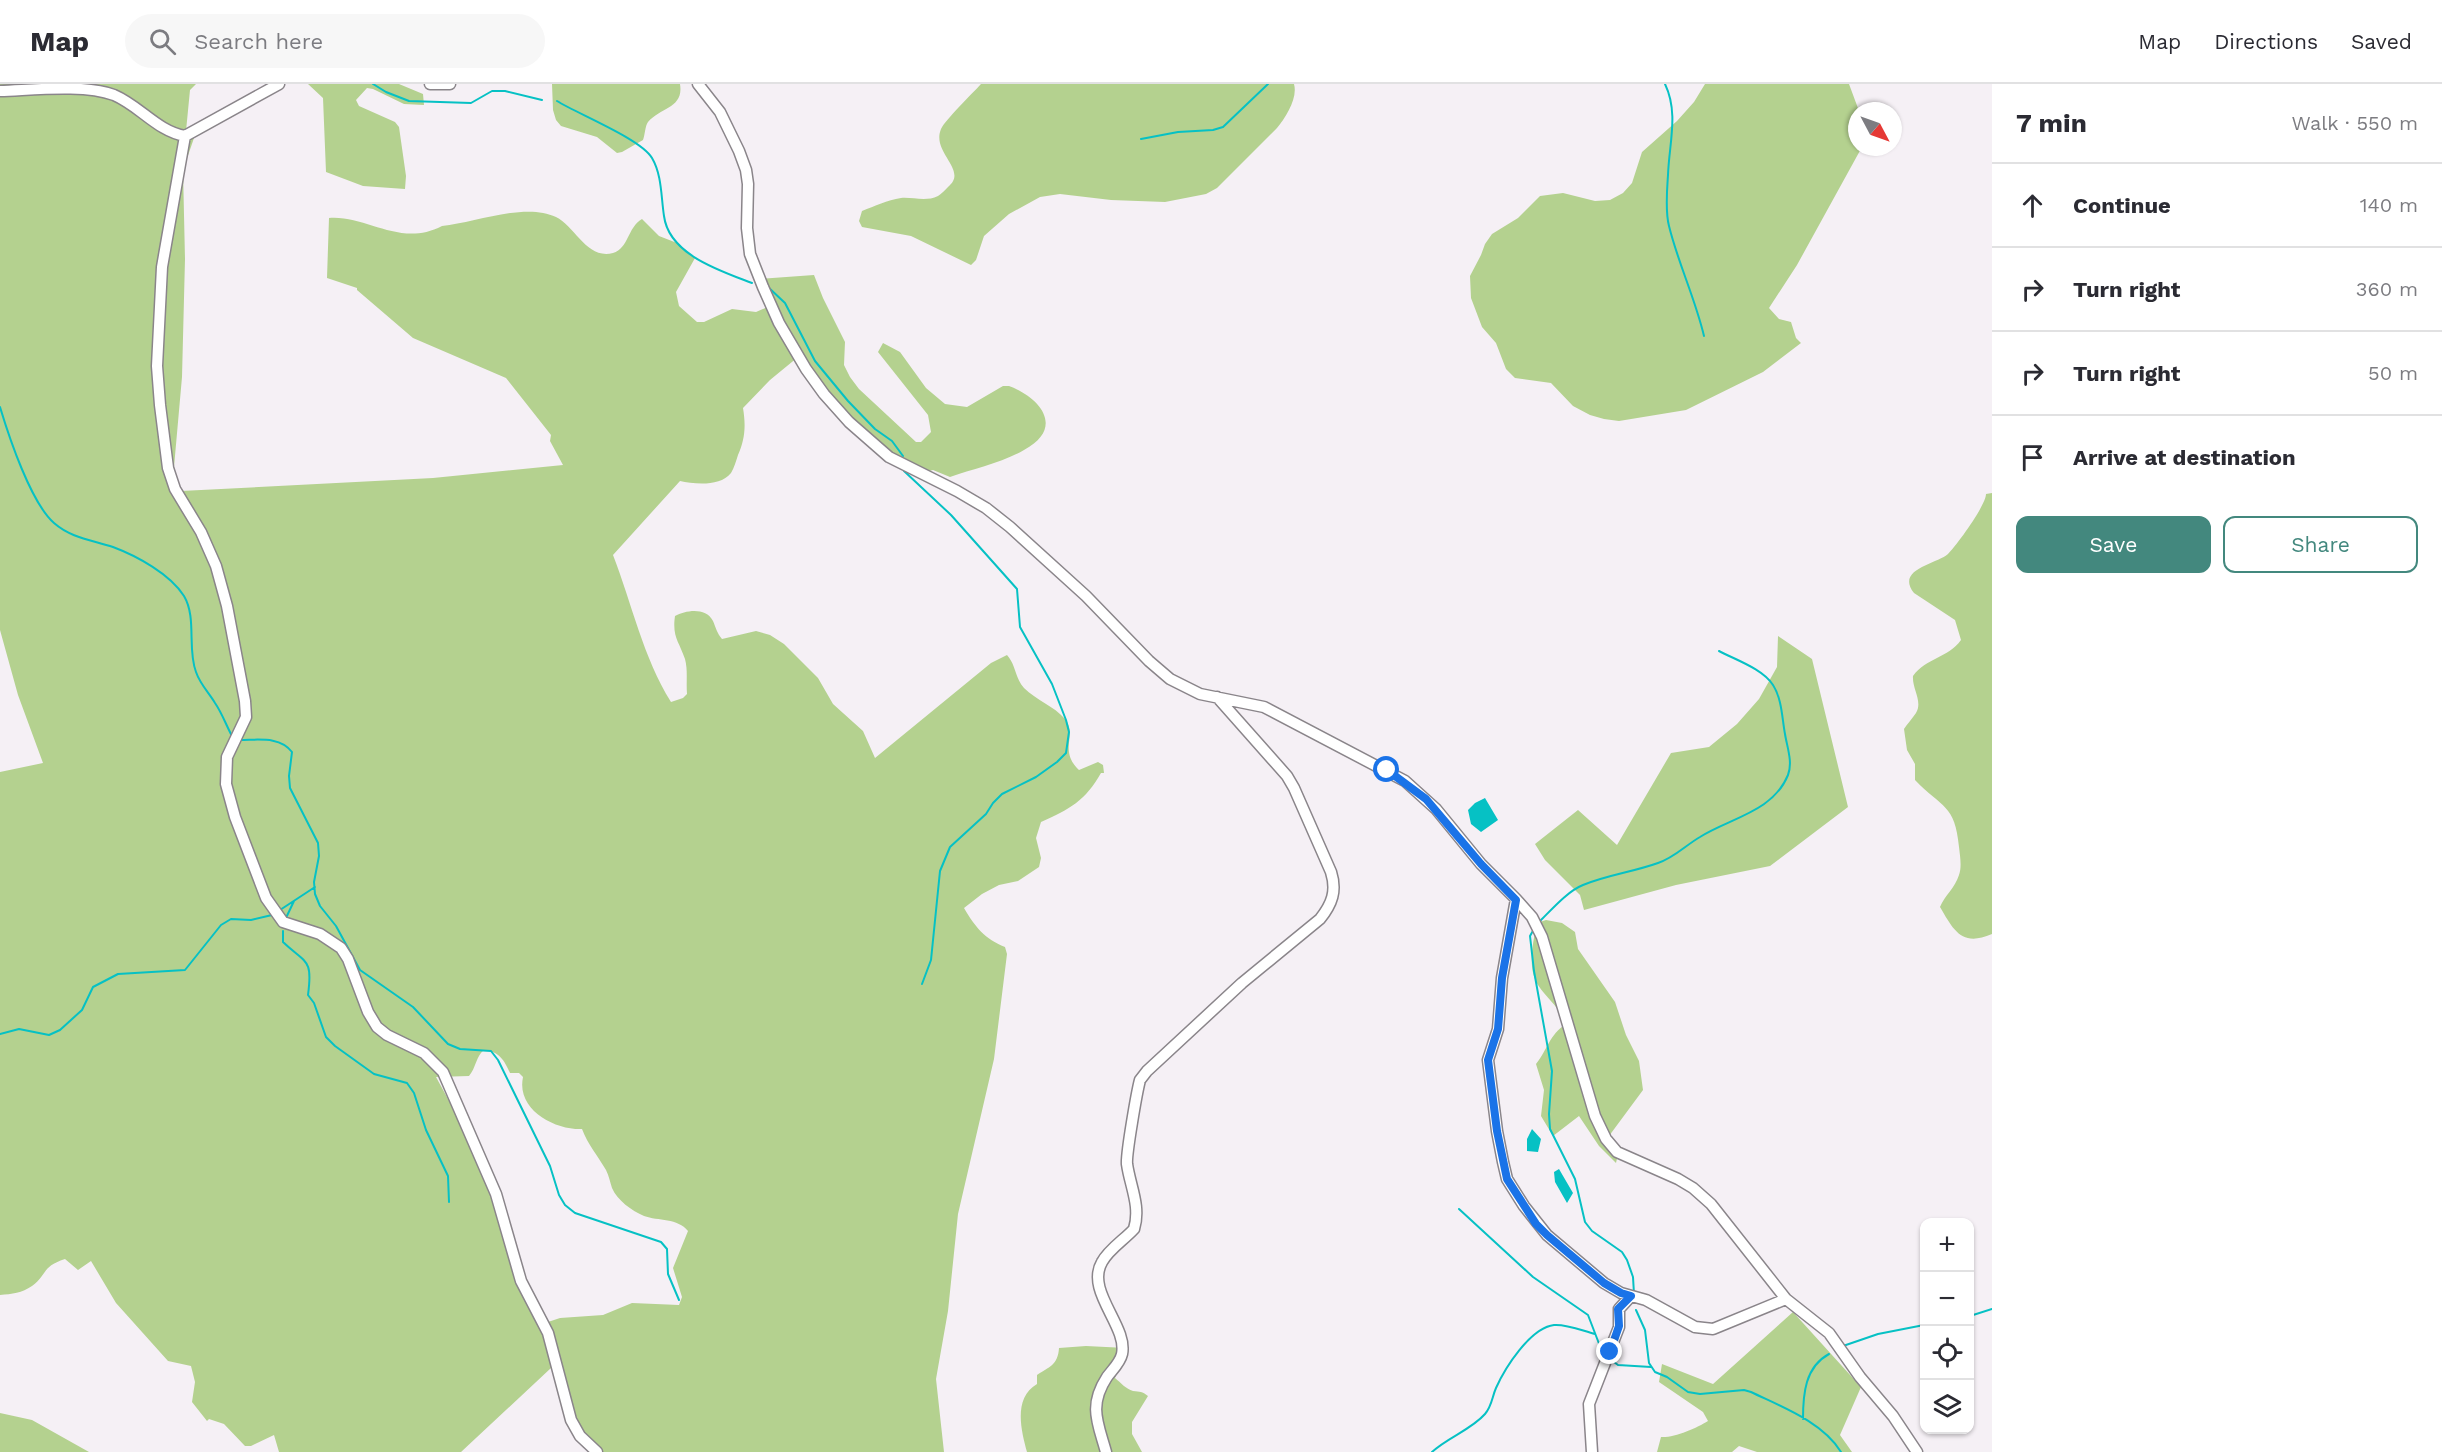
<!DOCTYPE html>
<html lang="en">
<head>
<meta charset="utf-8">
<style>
  :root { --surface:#fff; --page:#f7f7f7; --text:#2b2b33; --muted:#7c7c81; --line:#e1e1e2; --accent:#43887e }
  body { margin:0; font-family:"Work Sans",sans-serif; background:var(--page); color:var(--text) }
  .controls { position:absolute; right:18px; bottom:18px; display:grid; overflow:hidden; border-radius:12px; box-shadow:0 2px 4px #0004 }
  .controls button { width:54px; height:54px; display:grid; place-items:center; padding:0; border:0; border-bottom:2px solid var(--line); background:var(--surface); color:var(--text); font:30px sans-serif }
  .compass { position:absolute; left:1848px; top:18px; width:54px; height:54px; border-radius:50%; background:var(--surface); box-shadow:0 2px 4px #0004; rotate:131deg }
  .stop { position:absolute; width:18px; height:18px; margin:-14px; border:4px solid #1a73e8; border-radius:50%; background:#fff }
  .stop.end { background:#1a73e8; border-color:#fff; box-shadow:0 2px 6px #0008 }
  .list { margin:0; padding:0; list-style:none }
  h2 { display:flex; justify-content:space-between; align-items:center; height:78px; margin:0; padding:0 24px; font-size:26px }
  h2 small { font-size:20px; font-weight:400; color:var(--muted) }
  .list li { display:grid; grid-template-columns:39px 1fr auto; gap:18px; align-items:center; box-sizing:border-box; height:84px; padding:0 24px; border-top:2px solid var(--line) }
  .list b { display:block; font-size:22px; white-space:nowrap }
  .list em { font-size:20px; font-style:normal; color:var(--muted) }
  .actions { display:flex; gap:12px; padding:18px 24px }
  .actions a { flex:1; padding:14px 0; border:2px solid var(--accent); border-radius:12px; text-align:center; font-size:21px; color:var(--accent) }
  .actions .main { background:var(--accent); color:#fff }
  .icon { flex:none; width:33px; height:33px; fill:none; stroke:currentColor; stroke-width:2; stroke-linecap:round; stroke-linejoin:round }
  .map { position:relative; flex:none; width:1992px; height:1368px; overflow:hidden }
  header { display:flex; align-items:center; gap:36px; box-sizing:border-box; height:84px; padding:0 30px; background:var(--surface); border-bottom:2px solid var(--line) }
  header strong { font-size:28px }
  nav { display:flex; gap:33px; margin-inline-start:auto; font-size:21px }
  .search { width:420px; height:54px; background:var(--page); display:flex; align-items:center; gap:15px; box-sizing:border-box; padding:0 21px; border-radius:33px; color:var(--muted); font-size:22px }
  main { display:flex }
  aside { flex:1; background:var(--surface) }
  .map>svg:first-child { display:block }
</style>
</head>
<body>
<header>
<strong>Map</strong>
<div class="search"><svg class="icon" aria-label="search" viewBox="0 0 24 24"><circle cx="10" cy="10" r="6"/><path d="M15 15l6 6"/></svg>Search here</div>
<nav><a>Map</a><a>Directions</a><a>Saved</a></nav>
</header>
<main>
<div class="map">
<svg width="1992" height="1368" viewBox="0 0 1992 1368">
  <rect width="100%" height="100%" fill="#f5f0f5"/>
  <path fill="#b4d18f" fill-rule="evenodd" d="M0 0H196L190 6 186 47 194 54 183 86 185 175 182 293 174 383 181 407 433 394 563 381 550 357 551 351 506 294 413 254 357 206V204L327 194 329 134C367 131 400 164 442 142 475 139 525 118 556 133 575 142 587 176 613 169 629 164 627 144 642 135L659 152 677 159 695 174 676 208 679 222 697 238H704L732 225 756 228 772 221 759 195 814 191 823 214 845 258 844 281 850 293 859 305 916 358H921L931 348 928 331 878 268 883 259 900 268 926 304 945 320 967 323 1003 302H1009C1041 314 1065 344 1024 366 1004 378 973 385 950 393L933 386 921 389 865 354 798 273 770 296 743 324C746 342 745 355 738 371 736 377 734 384 731 389 720 403 694 400 680 397L613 471C632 520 643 573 671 618L683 614 687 610C686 598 688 586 685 575 679 557 672 553 675 532 686 526 706 523 713 537 716 544 717 549 722 555L756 547 770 551 784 560 818 594 833 620 863 647 875 674 991 579 1007 571C1016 581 1015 594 1024 604 1036 616 1054 622 1065 635 1078 651 1058 666 1079 686L1098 678 1103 681 1104 689H1101C1086 716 1069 726 1041 738L1036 754 1041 774 1039 783 1018 797 999 801 982 810 964 824C975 843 985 855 1005 863L1007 870 994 975 958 1130 948 1227 936 1295 944 1368H596L573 1343 562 1303 551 1284 461 1368H279L274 1351 251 1362H245L224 1340 209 1335 207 1337 192 1318 195 1298 191 1282 168 1277 116 1219 91 1177 78 1186 65 1175C41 1183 48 1190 32 1202 22 1209 12 1210 0 1211V688L43 679 18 611 0 546ZM484 966C500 968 504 976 510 989H519L523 993C516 1026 555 1046 582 1045 588 1061 598 1072 606 1086 609 1092 610 1098 612 1104 617 1116 632 1127 644 1132 658 1137 678 1134 688 1147L673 1184 682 1213 679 1221 632 1219 603 1231 560 1234 548 1238 515 1182 489 1095 466 1048 436 993 469 992C476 984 476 972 484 966Z
    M308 0H399L423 10 424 21 404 20 373 5 367 4 356 16 359 22 395 38 399 43 406 92 405 105 363 102 326 88 323 14Z
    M552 0H680C684 24 661 23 648 38 645 42 645 51 643 56L622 68 617 69 597 53 561 42 556 36 553 26Z
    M981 0H1294C1298 14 1286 33 1277 44L1217 104 1206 110 1165 118 1111 116 1060 110 1040 113 1009 130 984 152 976 176 971 181 911 152 862 143 859 137 862 127C875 122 887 116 901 114 913 113 926 118 938 112 941 110 945 106 948 103 969 86 931 69 941 45 946 35 972 10 981 0Z
    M1705 0H1849L1859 27H1857V63H1862L1797 181 1769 224 1779 235 1791 238 1796 254 1801 259 1763 288 1686 326 1619 337 1604 335 1590 331 1573 322 1551 299 1515 294 1506 285 1496 259 1482 243 1471 214 1470 192 1481 171 1485 160 1492 150 1518 134 1540 112 1563 109 1595 117 1610 116 1623 109 1632 99 1642 68 1677 37 1694 18Z
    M1992 409V850C1962 863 1954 847 1940 823 1945 811 1955 804 1959 791 1962 783 1960 772 1959 763 1955 720 1942 724 1915 696V680L1907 666 1904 645C1907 640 1912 635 1916 629 1923 617 1912 605 1913 592 1926 574 1948 574 1961 556L1955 536 1914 509C1895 485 1937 480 1948 470 1957 461 1986 421 1986 410Z
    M1778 552 1812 575 1848 723 1770 782 1676 801 1584 826 1580 811 1545 776 1535 760 1578 726 1617 761 1671 669 1709 663 1737 640 1759 615 1777 583Z
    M1546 836 1562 839 1575 848 1578 865 1615 918 1626 951 1639 977 1643 1006 1609 1052 1618 1070 1616 1079 1599 1062 1579 1032 1553 1052 1541 1032 1544 1006 1536 980C1548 965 1549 951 1566 940 1558 921 1548 916 1538 901 1527 884 1533 858 1537 839Z
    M1793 1228 1861 1303 1840 1351 1852 1368H1757L1739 1362 1732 1368H1657L1661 1353C1674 1354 1697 1344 1708 1337L1703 1328 1659 1298 1662 1280 1713 1300Z
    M1086 1262 1126 1264 1115 1294C1121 1299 1126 1305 1133 1307 1140 1308 1142 1307 1148 1312L1132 1338V1350L1142 1368H1027C1021 1346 1013 1314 1037 1300V1291C1049 1283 1058 1281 1059 1264Z
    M0 1329 32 1336 89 1368H0Z"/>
  <path fill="#06c1c4" d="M1485 714 1498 736 1481 748 1471 740 1468 726 1475 719Z
    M1532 1045 1541 1055 1538 1068 1527 1067V1055Z
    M1559 1085 1573 1109 1567 1119 1555 1098 1554 1088Z"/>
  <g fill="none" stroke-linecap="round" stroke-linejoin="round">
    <path stroke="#06c1c4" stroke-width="2" d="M373 0 386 8 409 17 471 19 492 7H505L542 16
      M1665 0C1679 29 1669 60 1668 91 1667 106 1665 127 1669 142 1678 179 1695 214 1704 252
      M557 17C578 30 641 55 652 74 662 91 661 113 664 132 669 171 721 187 752 199
      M1141 55 1178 48 1213 46 1223 43 1268 0
      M768 203 785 219 815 277 848 317 875 345 892 357 903 372
      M0 323C9 353 31 419 54 439 71 454 92 456 113 463 137 472 170 490 184 512 197 534 187 565 196 588 200 600 209 609 215 619 222 629 226 641 232 652
      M904 387 951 431 1017 505 1020 543 1052 600 1066 636 1069 648 1066 669 1057 678 1036 693 1002 710 993 719 986 730 950 763 940 787 931 876 922 900
      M240 656C258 656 280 652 292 668L289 692 290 704 318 759 319 772 314 798 315 810 320 822 336 842 360 886 413 923 448 960 460 965 491 967 498 976 550 1082 559 1111 565 1121 575 1129 661 1158 667 1165 668 1190 679 1216
      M280 826 315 803
      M285 836 294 817
      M1541 836C1553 824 1568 807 1583 801 1607 791 1633 788 1658 779 1674 774 1686 761 1700 753 1730 734 1773 728 1788 691 1793 678 1787 663 1785 650 1782 634 1782 615 1773 601 1763 585 1736 576 1719 567
      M1534 845 1530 852 1534 887 1552 987 1549 1030 1550 1045 1575 1095 1585 1138 1592 1147 1622 1168 1627 1176 1633 1193 1634 1210
      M283 847V858C306 880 313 874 308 911L314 919 326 953 335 962 374 990 407 999 414 1009 426 1046 448 1092 449 1118
      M0 950 19 945 49 951 60 946 82 926 93 903 118 890 185 886 221 841 231 835 251 836 272 831
      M1459 1125 1533 1193 1588 1231 1603 1270
      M1636 1226 1645 1246 1649 1279 1655 1288 1667 1293 1688 1308 1700 1310 1744 1306 1751 1308C1782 1323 1823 1338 1841 1368
      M1970 1232 1992 1225
      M1843 1262 1878 1250 1924 1241
      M1614 1278 1618 1281 1651 1283
      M1803 1335C1803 1310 1805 1283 1829 1270
      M1432 1368C1448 1353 1471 1346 1485 1330 1492 1322 1492 1313 1496 1304 1505 1284 1530 1244 1554 1241 1567 1240 1583 1247 1595 1250"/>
    <defs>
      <path id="street" d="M430 0H450
        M698 0 720 28 739 67 746 86 748 100 747 144 750 170 763 203 779 239 806 285 824 310 849 338 889 373 957 407 986 424 1010 443 1086 512 1149 577 1170 595 1200 610 1264 623 1405 697 1436 725 1481 780 1516 815 1502 894 1498 945 1488 976 1497 1047 1503 1078 1507 1095 1524 1122 1547 1151 1604 1199 1621 1209 1646 1216 1695 1243 1713 1245 1786 1215 1829 1249 1860 1293 1893 1332 1917 1368
        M0 7C33 6 84 0 114 11 140 22 157 47 185 52L279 0
        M185 52 162 183 157 282 160 321 168 384 175 405 201 448 216 482 227 522 245 617 246 633 227 673 226 700 235 733 266 814 283 838 320 850 341 864 348 875 368 928 377 943 387 951 424 969 443 988 496 1110 521 1197 548 1249 571 1336 580 1352 597 1368
        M1516 815 1532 833 1542 853 1595 1032 1606 1055 1617 1068 1678 1095 1693 1104 1711 1120 1786 1215
        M1106 1368C1098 1339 1088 1322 1107 1293 1112 1286 1120 1279 1122 1270 1128 1242 1085 1207 1102 1178 1109 1165 1124 1156 1134 1145 1141 1122 1130 1102 1127 1080 1126 1070 1137 1007 1140 996L1147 987 1242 899 1320 835C1332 820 1337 807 1331 788L1294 704 1287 692 1217 613
        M1592 1368 1589 1320 1619 1243V1225L1631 1212"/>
    </defs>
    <use href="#street" stroke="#8a858a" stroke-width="13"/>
    <use href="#street" stroke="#fff" stroke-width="10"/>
  </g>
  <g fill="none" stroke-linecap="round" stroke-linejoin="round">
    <path stroke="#1a73e8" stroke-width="8" d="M1387 686 1426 715 1481 780 1516 816 1502 894 1498 945 1488 976 1497 1047 1507 1095 1536 1140 1547 1151 1604 1199 1621 1209 1631 1212 1618 1225 1619 1242 1610 1268"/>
  </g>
</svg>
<div class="controls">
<button>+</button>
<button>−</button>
<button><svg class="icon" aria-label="locate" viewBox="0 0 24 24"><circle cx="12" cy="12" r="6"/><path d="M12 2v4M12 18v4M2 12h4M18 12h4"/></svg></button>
<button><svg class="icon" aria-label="layers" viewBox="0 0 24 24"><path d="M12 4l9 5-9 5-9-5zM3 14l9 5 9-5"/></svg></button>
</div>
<svg class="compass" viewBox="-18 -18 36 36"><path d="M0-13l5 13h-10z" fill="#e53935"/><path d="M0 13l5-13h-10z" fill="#7c7c81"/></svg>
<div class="stop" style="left:1387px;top:686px"></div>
<div class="stop end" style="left:1610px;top:1268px"></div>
</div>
<aside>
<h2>7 min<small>Walk · 550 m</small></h2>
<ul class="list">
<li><svg class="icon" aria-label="ahead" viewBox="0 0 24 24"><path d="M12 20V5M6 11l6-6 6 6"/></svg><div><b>Continue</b></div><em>140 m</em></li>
<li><svg class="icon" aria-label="right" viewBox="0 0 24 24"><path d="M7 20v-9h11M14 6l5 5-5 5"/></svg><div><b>Turn right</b></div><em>360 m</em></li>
<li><svg class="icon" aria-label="right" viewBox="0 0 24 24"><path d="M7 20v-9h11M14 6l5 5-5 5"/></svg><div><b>Turn right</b></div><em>50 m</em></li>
<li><svg class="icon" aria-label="arrive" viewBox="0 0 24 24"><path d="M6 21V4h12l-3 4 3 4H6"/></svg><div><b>Arrive at destination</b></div></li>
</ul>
<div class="actions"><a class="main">Save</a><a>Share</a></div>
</aside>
</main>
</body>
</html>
